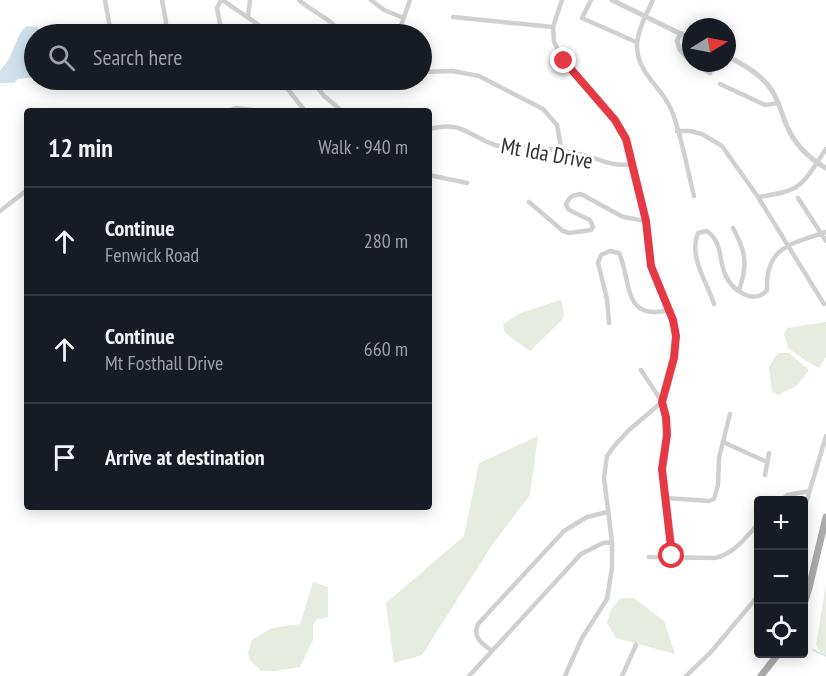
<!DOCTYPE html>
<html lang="en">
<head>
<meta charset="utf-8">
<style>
  :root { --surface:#171b24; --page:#242831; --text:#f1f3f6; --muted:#9ea1a6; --line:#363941 }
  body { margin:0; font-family:"PT Sans Narrow",sans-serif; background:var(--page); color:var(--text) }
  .controls { position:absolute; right:18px; bottom:18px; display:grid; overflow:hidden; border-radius:6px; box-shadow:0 3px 15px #0003 }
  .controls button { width:54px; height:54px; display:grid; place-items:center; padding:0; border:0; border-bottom:2px solid var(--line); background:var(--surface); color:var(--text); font:30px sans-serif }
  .compass { position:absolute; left:682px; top:18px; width:54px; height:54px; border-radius:50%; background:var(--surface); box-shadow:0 3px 15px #0003; rotate:80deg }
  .stop { position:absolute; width:18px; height:18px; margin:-14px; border:4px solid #e63946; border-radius:50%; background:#fff }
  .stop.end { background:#e63946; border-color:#fff; box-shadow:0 2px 6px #0008 }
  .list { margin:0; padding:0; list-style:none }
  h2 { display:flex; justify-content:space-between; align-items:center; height:78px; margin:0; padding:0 24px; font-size:26px }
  h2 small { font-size:20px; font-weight:400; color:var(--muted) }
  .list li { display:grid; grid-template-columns:39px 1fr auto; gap:18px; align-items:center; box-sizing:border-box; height:108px; padding:0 24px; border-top:2px solid var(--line) }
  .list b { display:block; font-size:22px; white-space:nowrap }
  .list p { margin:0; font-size:20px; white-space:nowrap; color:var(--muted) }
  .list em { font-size:20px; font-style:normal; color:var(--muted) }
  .icon { flex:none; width:33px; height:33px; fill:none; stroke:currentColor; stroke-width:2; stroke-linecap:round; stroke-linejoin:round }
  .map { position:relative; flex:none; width:826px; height:676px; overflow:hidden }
  .search { position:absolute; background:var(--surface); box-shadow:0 3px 15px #0003; left:24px; top:24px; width:408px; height:66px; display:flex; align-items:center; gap:15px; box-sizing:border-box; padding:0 21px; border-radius:33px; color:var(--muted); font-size:22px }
  .panel { position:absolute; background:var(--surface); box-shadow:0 3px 15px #0003; left:24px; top:108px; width:408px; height:402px; border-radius:6px }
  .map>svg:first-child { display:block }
</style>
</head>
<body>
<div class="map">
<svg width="826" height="676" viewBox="0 0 826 676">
  <rect width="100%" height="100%" fill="#fff"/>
  <path fill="#e6ecdf" d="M560 300 562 301 564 315 562 320 530 351 505 333 503 324 518 314Z
    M826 322V357L819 368 806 361 788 348 784 334 787 328Z
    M778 353H789L809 370 798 385 778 395 772 391 769 367Z
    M538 436 530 495 492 545 422 655 394 663 386 603 464 536 479 463Z
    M313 582 328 587V617L317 619 313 626V640L300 667 275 671H261L250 660 248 653 252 640 272 628 300 624Z
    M826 585V655L821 653 816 645Z
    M620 598H634L664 621 675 654 616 638 607 623 611 610Z"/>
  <path fill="#cfe2ee" d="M26 26 37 27 41 33 34 34V58L31 60 32 64 34 66V77L18 79 14 83H0V70C15 56 14 38 26 26Z"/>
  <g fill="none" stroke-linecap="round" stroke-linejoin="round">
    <path stroke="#cfe2ee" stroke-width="1.5" d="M813 650 826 656"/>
    <path stroke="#d0d0d0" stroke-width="4.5" d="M105 0 111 34
      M162 0 166 22 164 34
      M221 0 217 8 222 34
      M223 0C238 12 255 21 270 34
      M299 0C312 12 333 19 341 34
      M371 0 384 10 404 18
      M562 0 553 27 554 42 564 61 615 120 626 139 646 221 651 266 673 320 676 336 674 358 662 402 629 430 616 444 607 456 604 478 612 542V568L607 599 582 638 565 676
      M591 0 582 18 636 42
      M653 0C638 31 627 51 651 80 659 90 667 99 672 111 682 138 687 168 694 196
      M248 17 250 0
      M453 17 553 27
      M681 33 677 41 680 50 691 62
      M398 34 410 0
      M693 63 710 73
      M422 72 452 71 479 76 543 109 557 125 562 152
      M268 80 283 83 305 111
      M312 80 324 96 342 111
      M720 84 765 105 778 103
      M228 111 236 108 259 111
      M429 129C462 120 468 136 495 145 507 149 519 146 532 147 549 149 567 151 583 155 604 160 609 167 633 164
      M677 131H690L702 134 722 146 758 197 824 304
      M429 175 467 183
      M758 197C803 191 801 186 826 149
      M798 198 826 241
      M529 202 563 231 569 233 591 230 593 227 590 220 569 210 566 205C569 196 573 195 581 194L623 217 646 221
      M0 211 27 190
      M733 228C746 252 748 265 739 290
      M714 304C707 282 688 256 698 233L707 231C723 243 718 258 725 274 732 290 753 306 767 290 765 247 791 244 826 232
      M609 323 607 299 598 263 601 255 610 251 619 253C632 281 622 322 669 310
      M641 370 662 402 666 417 667 435 662 469 672 557
      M723 442 767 462
      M765 475 769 453
      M666 498 709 501 714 499 718 485 719 458 730 414
      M782 500 787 495 810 491
      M804 510 826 436
      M649 557 715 558C734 554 745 538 758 524
      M492 651C483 644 472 638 478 624L564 531 587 517 608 512
      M469 676 581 554 603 543 612 542
      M622 676 636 645
      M686 676 711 652 758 596"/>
    <path stroke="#d0d0d0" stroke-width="5" d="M612 0 691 39
      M727 56C746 66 763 75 774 94 779 103 782 114 786 124 794 143 808 158 826 168"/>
    <path stroke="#ababab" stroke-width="7" d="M804 604 809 588 826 517
      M761 676 778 654"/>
  </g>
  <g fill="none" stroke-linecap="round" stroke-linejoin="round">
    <path stroke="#e63946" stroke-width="8" d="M564 61 615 120 626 139 646 221 651 266 673 320 676 336 674 358 662 402 666 417 667 435 662 469 672 556"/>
  </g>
  <g text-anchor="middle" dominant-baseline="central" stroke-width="6" stroke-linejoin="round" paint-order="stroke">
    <g font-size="22" fill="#333" stroke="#fff">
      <text transform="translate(547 153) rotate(10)">Mt Ida Drive</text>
    </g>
  </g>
</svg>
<div class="controls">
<button>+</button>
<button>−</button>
<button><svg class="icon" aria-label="locate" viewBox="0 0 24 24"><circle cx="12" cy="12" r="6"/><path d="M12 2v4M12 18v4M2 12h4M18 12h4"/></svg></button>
</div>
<svg class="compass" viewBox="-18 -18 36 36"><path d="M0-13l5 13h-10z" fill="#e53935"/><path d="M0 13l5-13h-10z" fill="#9ea1a6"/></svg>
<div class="stop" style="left:672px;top:556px"></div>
<div class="stop end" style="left:564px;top:61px"></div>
<div class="search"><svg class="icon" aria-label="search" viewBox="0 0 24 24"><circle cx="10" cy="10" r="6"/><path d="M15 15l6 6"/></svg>Search here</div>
<section class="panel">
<h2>12 min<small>Walk · 940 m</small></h2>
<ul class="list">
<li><svg class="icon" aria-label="ahead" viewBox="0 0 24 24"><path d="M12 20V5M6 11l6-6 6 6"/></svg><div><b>Continue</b><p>Fenwick Road</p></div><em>280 m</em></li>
<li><svg class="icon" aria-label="ahead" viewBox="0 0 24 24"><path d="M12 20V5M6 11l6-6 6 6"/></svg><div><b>Continue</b><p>Mt Fosthall Drive</p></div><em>660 m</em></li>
<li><svg class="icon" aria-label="arrive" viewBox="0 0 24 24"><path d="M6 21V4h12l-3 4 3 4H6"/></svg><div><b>Arrive at destination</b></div></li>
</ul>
</section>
</div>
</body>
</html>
